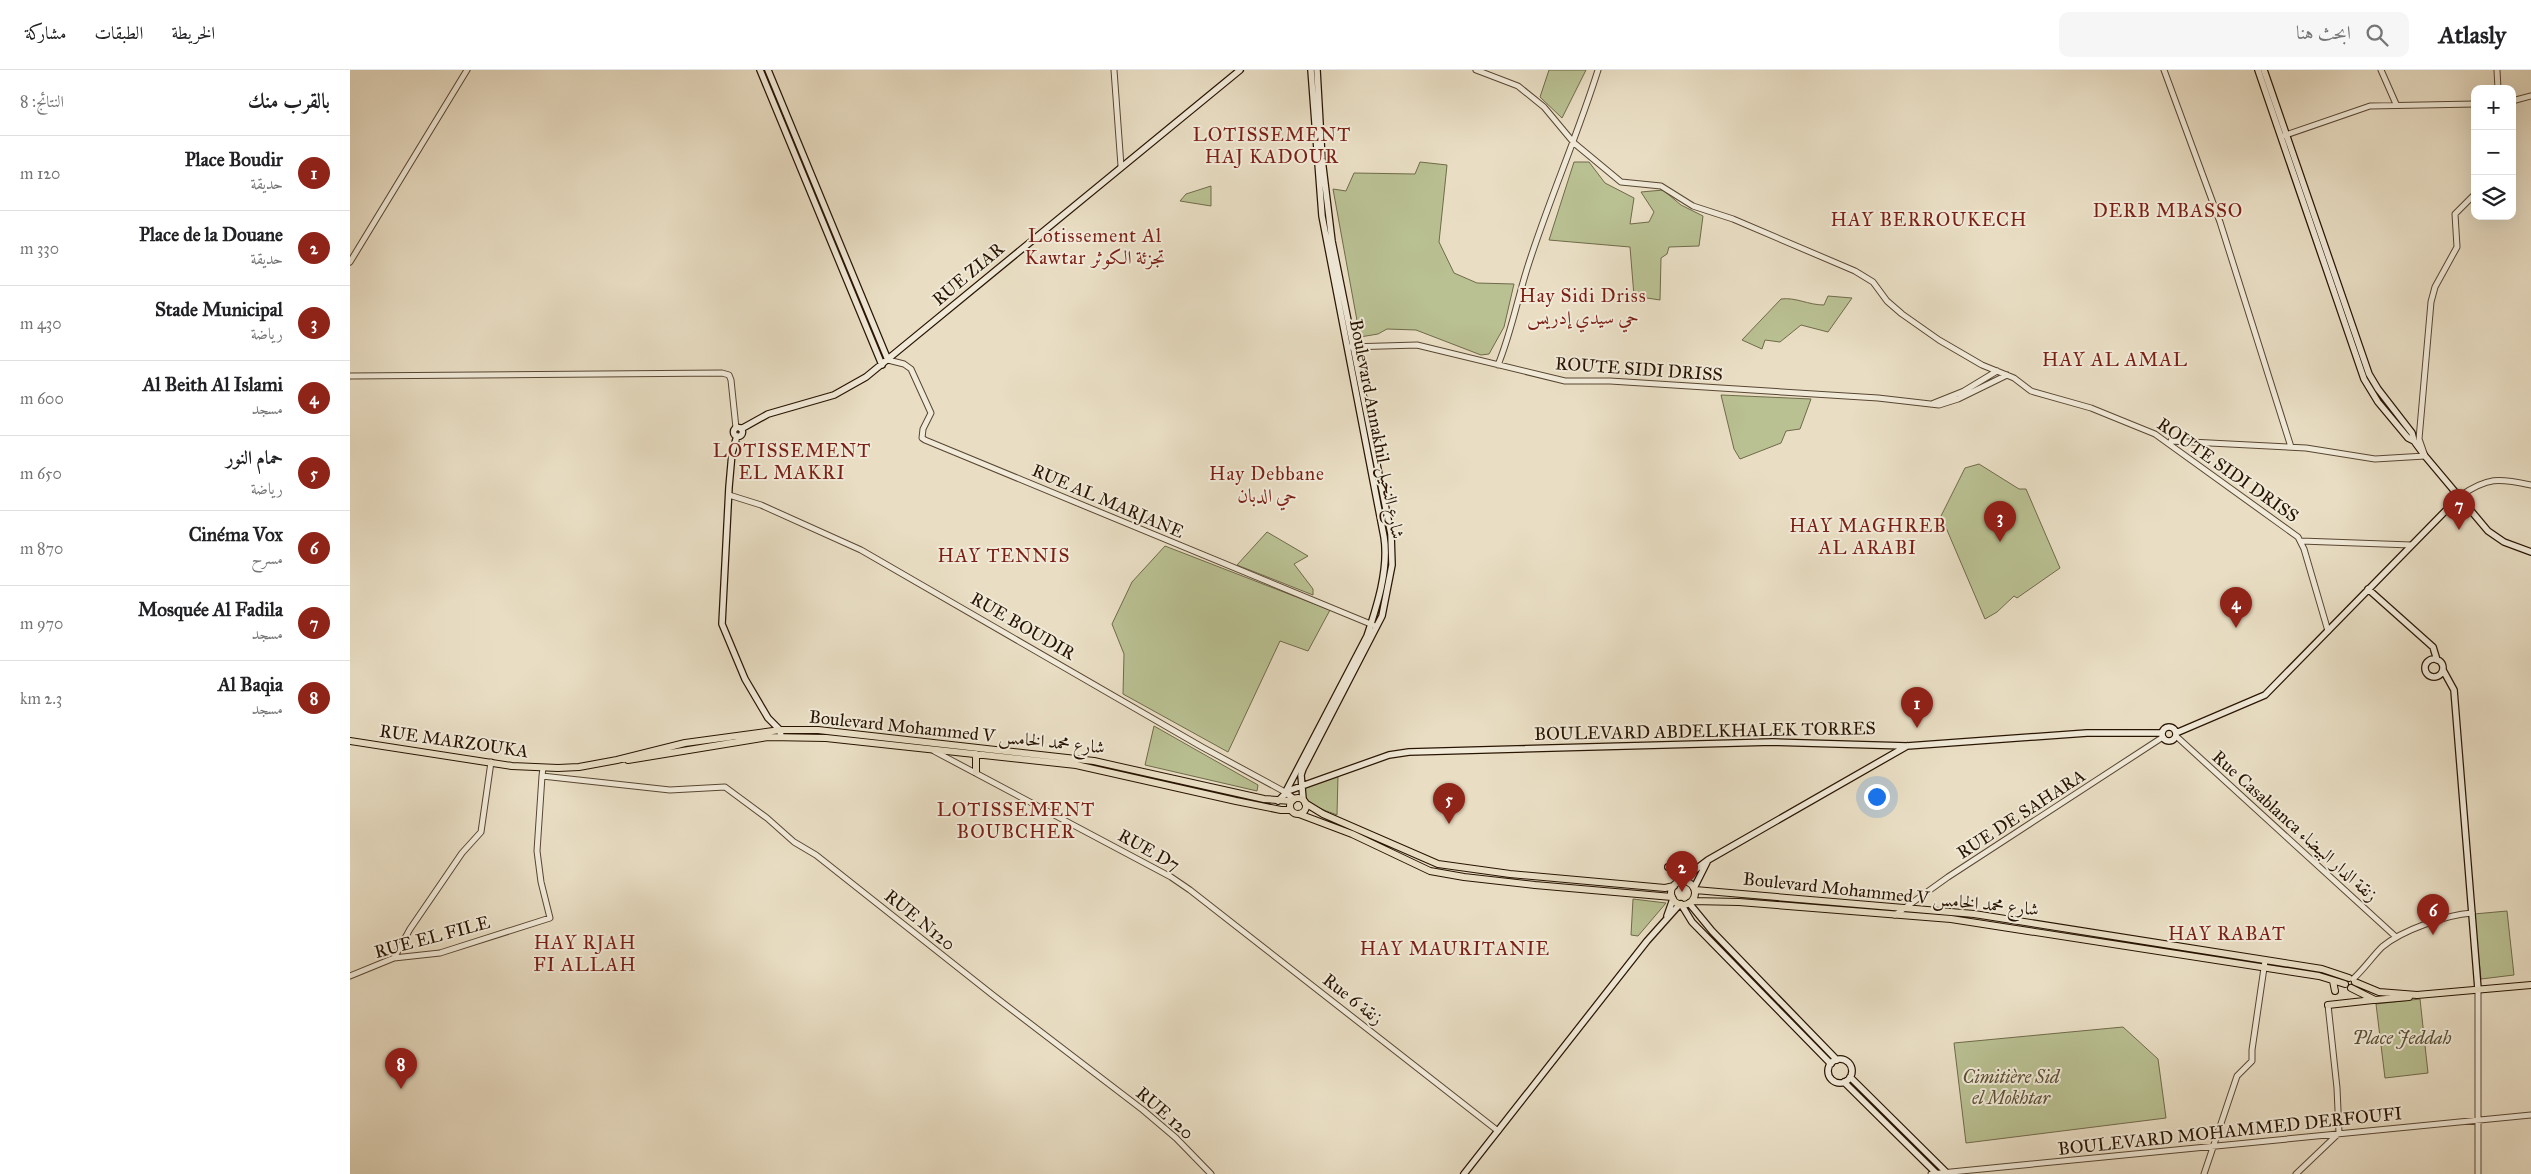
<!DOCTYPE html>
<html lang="ar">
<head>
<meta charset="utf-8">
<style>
  :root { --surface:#fff; --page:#f6f6f6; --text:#202124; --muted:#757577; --line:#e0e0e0; --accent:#8f2418 }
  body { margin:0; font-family:"IM FELL Great Primer",Amiri,serif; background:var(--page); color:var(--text); direction:rtl }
  .controls { position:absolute; right:15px; top:15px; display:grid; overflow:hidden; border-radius:10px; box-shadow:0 5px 20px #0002 }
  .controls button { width:45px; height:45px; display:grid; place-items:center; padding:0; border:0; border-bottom:1px solid var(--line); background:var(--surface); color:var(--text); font:25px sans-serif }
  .you { position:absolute; left:1526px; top:726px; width:18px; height:18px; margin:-12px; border:4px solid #fff; border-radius:50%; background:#1a73e8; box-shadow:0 0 0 8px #1a73e833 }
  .badge { display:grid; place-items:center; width:32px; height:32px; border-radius:50%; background:var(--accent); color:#fff; font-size:16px; font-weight:700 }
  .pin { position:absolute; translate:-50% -41px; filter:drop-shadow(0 1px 2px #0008) }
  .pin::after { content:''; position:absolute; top:26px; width:18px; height:15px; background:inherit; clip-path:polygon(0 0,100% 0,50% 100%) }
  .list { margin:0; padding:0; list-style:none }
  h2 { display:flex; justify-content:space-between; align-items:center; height:65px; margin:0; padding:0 20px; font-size:21px }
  h2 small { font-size:16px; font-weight:400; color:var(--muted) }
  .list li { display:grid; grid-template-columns:32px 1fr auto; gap:15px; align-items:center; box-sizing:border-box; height:75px; padding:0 20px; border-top:1px solid var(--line) }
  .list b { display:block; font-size:19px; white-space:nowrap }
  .list p { margin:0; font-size:16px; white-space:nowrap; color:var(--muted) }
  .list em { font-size:16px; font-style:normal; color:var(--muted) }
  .icon { flex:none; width:28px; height:28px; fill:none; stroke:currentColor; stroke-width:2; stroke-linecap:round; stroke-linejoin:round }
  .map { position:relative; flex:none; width:2181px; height:1104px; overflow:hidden; direction:ltr }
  header { display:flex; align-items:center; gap:30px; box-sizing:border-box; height:70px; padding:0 25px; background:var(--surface); border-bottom:1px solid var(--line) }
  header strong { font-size:24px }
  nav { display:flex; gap:28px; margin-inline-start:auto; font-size:18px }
  .search { width:350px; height:45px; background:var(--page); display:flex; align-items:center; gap:12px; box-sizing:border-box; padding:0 18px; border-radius:10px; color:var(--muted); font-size:19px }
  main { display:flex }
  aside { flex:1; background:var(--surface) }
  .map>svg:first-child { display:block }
</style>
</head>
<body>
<header>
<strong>Atlasly</strong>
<div class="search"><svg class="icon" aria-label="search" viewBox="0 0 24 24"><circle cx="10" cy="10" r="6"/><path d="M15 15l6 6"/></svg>ابحث هنا</div>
<nav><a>الخريطة</a><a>الطبقات</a><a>مشاركة</a></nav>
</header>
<main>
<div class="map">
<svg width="2181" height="1104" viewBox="0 0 2181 1104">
  <rect width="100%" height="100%" fill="#e9dec4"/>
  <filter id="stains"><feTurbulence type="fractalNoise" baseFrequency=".004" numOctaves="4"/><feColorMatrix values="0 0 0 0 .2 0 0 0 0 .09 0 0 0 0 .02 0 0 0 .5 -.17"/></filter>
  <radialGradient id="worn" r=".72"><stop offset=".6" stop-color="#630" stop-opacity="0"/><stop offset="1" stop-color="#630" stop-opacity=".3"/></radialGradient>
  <path fill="#b9c092" stroke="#706a4a" d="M1199 0H1236L1212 48 1190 27Z
    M1070 92 1097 95 1089 172 1104 203 1127 213 1164 214 1154 257 1139 284 1131 285 1066 260 1037 259 1028 264 1010 267 983 119 996 121 1004 103 1065 104Z
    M1224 92H1239L1255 113 1284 128 1280 154 1299 152 1304 142 1291 122 1313 120 1331 135 1353 146 1349 176 1319 177 1317 184 1311 188 1310 230 1284 226 1280 177 1199 170Z
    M861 116V136L830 131 836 124Z
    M1478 226 1502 228 1478 262 1451 255 1430 272 1415 270 1412 279 1392 270 1431 229C1446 227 1458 235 1474 235Z
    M1371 325 1461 329 1450 359 1436 361 1431 373 1390 389 1384 379Z
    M1629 394 1669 419H1676L1710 498 1667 528 1664 526 1647 542 1635 549 1591 446 1615 398Z
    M917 462 958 486 944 494 963 519V525L887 495Z
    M815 476 980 540 958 581 930 571 878 682 773 624 774 584 762 554 782 512Z
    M804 656 908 715 907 721 795 695Z
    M988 705 987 745C975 740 951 734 955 718Z
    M1283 829 1316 833 1288 866 1281 865Z
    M2157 841 2164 905 2131 909 2124 844Z
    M2070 929 2078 1003 2035 1008 2026 934Z
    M1773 957 1808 989 1816 1048 1616 1073 1604 973Z"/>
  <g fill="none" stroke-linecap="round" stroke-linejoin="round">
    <defs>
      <path id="tertiary" d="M764 0 771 96
        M1126 0 1168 16 1194 37 1224 73 1271 112 1311 116 1343 136 1383 149 1505 201 1523 212 1537 231 1552 244 1589 270 1632 295 1664 308 1681 321 1741 338 1805 364 1948 467 1954 479 1978 561
        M1814 0 1870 152 1941 377
        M2031 0 2046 34
        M2147 0 2148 19
        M2162 31 2181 26
        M1933 66 2020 36 2125 34
        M0 192 117 0
        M999 277 1067 275 1215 311H1260L1528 328 1589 335 1608 329 1657 305
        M538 290 554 294 561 299 581 343 573 359 572 368 575 370 1023 555
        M1148 295C1161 263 1167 231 1177 199 1198 132 1227 67 1248 0
        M0 306 372 303 379 305 381 310 386 358
        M1584 333 1614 321 1647 301
        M1821 371 1956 378 2025 389 2075 386 2069 369 2081 232 2085 217 2107 177 2105 144 2125 124
        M379 425 411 435 511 480 852 677 935 722
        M2110 426C2138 407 2148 408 2181 415
        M1951 471 2061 475
        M1826 666 2046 867
        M584 681 821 807 840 820 1148 1061
        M193 698 192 706 320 720 375 717 417 748 444 772 466 785 644 926 793 1040 826 1068 861 1104
        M1545 845 1598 807 1813 667
        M44 888 60 859 112 783 131 762 141 692
        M0 906 44 888 90 883 200 848 191 812 187 781 192 706
        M2003 909C2014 899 2022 887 2032 877 2052 860 2096 845 2122 843
        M1581 1104 2181 1045
        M1854 1104 1887 1006 1902 991V980L1915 891
        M1946 1104 1989 1063 1987 1018 1978 935
        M2128 1104V919"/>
      <path id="secondary" d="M410 0 532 295
        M418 0 538 290
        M1908 0 2014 309 2028 332 2058 368 2064 371
        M1914 0 2019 304 2028 319 2062 363 2064 371 2075 386 2138 461 2154 472 2181 482
        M383.5 362a4.5 4.5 0 1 1 9 0a4.5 4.5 0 1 1-9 0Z
        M391 359 418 344 484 325 516 307 890 0
        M387 366 382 383 379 417 372 554 395 609 418 648 430 660 431 667
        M2018 519 2083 577 2087 590
        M2075 598a9 9 0 1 1 18 0a9 9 0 1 1-18 0Z
        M2093 600 2104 620 2128 919
        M1812 664a7 7 0 1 1 14 0a7 7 0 1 1-14 0Z
        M1826 663 1915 625 2110 426
        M935 722 1039 685 1059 682 1423 672 1557 676 1737 663H1812
        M935 722 944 729
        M953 729 951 705 953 699 1032 546 1042 495 1041 464 982 171 972 89 967 0
        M928 731 934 725 1017 566C1027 536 1039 499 1034 467L972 146 961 0
        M1318 797H1345
        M1329 812 1358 790 1557 676
        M1344 818 1357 792
        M1339 833 1362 861 1487 990
        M1331 834 1342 852 1481 994
        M1317 846 1323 829
        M1478 1001a12 12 0 1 1 24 0a12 12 0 1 1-24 0Z
        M1500 1007 1598 1104
        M1494 1012 1587 1104
        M1114 1104 1297 871 1330 834"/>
      <path id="primary" d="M0 671 162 696 208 698 229 697 267 690 335 673 430 660H468L744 691 914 729 942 731
        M278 690 418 667 476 668 726 695 886 731 931 740H941
        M626 702V684
        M940 736a8 8 0 1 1 16 0a8 8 0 1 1-16 0Z
        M955 733 973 744 1088 794 1160 804 1315 818 1324 816
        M949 744 1002 764 1080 801 1114 807 1185 815 1322 827
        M1321 823a12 12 0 1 1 24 0a12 12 0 1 1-24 0Z
        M1345 820 1624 844 1972 899 1999 908
        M1342 831 1389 832 1601 849 1969 906 1995 914
        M1983 911 1985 921
        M2005 912 2029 922 2067 925 2181 915
        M2001 918 2025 930 2059 927
        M1978 935 2023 930"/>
    </defs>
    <use href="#tertiary" stroke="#584632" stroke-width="7"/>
    <use href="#secondary" stroke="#281402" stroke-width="8"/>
    <use href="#primary" stroke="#281402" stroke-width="8"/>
    <use href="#tertiary" stroke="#f1ead9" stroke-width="5"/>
    <use href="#secondary" stroke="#f1ead9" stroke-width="5.5"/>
    <use href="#primary" stroke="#e9dec4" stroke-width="6"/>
  </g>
  <g text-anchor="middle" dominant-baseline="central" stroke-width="4" stroke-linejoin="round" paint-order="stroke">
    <g font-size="18" fill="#281402" stroke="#f1ead9">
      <text transform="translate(618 204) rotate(-40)">RUE ZIAR</text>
      <text transform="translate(1289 299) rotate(4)">ROUTE SIDI DRISS</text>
      <text transform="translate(1027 359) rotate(79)">Boulevard Annakhil شارع النخيل</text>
      <text transform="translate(1878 400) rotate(35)">ROUTE SIDI DRISS</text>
      <text transform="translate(758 431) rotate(23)">RUE AL MARJANE</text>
      <text transform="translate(673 556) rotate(30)">RUE BOUDIR</text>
      <text transform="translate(1355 661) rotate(-1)">BOULEVARD ABDELKHALEK TORRES</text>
      <text transform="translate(607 662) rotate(6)">Boulevard Mohammed V شارع محمد الخامس</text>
      <text transform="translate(104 671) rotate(8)">RUE MARZOUKA</text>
      <text transform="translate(1671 744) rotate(-33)">RUE DE SAHARA</text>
      <text transform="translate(1945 756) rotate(42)">Rue Casablanca زنقة الدار البيضاء</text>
      <text transform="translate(799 780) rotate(29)">RUE D7</text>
      <text transform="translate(1541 824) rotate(6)">Boulevard Mohammed V شارع محمد الخامس</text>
      <text transform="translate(570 850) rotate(39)">RUE N120</text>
      <text transform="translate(82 867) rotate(-15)">RUE EL FILE</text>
      <text transform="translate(1003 929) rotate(38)">Rue 6 زنقة</text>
      <text transform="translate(815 1043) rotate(41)">RUE 120</text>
      <text transform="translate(1880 1061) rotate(-6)">BOULEVARD MOHAMMED DERFOUFI</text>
    </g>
    <g font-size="18" font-style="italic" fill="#5b5034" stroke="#f1ead9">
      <text x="2052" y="968">Place Jeddah</text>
      <text x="1661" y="1007">Cimitière Sid<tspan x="1661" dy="21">el Mokhtar</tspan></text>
    </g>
    <g font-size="19" letter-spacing="1" fill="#7a1f14" stroke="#f1ead9">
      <text x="922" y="64">LOTISSEMENT<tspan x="922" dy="22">HAJ KADOUR</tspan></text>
      <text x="1818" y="140">DERB MBASSO</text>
      <text x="1579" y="149">HAY BERROUKECH</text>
      <text x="745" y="165">Lotissement Al<tspan x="745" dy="22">Kawtar تجزئة الكوثر</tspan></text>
      <text x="1233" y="225">Hay Sidi Driss<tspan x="1233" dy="22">حي سيدي إدريس</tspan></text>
      <text x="1765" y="289">HAY AL AMAL</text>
      <text x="442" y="380">LOTISSEMENT<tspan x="442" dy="22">EL MAKRI</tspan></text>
      <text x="917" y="403">Hay Debbane<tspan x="917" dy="22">حي الدبان</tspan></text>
      <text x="1518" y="455">HAY MAGHREB<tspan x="1518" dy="22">AL ARABI</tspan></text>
      <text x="654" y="485">HAY TENNIS</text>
      <text x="666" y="739">LOTISSEMENT<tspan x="666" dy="22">BOUBCHER</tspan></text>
      <text x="1877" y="863">HAY RABAT</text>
      <text x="235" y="872">HAY RJAH<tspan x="235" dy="22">FI ALLAH</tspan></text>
      <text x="1105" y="878">HAY MAURITANIE</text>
    </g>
  </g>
  <rect width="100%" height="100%" filter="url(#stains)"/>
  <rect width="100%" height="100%" fill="url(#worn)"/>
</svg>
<div class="controls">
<button>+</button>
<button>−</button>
<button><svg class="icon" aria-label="layers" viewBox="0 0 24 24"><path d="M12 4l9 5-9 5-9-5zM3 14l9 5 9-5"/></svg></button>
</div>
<div class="you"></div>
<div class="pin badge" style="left:1567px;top:658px">1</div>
<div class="pin badge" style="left:1332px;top:822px">2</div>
<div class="pin badge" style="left:1650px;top:472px">3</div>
<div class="pin badge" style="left:1886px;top:558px">4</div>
<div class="pin badge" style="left:1099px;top:754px">5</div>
<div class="pin badge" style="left:2083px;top:865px">6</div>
<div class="pin badge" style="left:2109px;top:460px">7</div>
<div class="pin badge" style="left:51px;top:1019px">8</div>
</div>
<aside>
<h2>بالقرب منك<small>النتائج: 8</small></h2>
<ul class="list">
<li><span class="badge">1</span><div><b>Place Boudir</b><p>حديقة</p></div><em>120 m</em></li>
<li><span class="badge">2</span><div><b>Place de la Douane</b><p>حديقة</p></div><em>330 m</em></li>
<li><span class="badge">3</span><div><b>Stade Municipal</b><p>رياضة</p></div><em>430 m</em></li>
<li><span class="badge">4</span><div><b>Al Beith Al Islami</b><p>مسجد</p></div><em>600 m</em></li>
<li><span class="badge">5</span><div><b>حمام النور</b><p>رياضة</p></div><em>650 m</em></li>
<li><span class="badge">6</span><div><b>Cinéma Vox</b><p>مسرح</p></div><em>870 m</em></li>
<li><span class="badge">7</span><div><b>Mosquée Al Fadila</b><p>مسجد</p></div><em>970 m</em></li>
<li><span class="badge">8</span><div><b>Al Baqia</b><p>مسجد</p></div><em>2.3 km</em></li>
</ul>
</aside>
</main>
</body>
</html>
